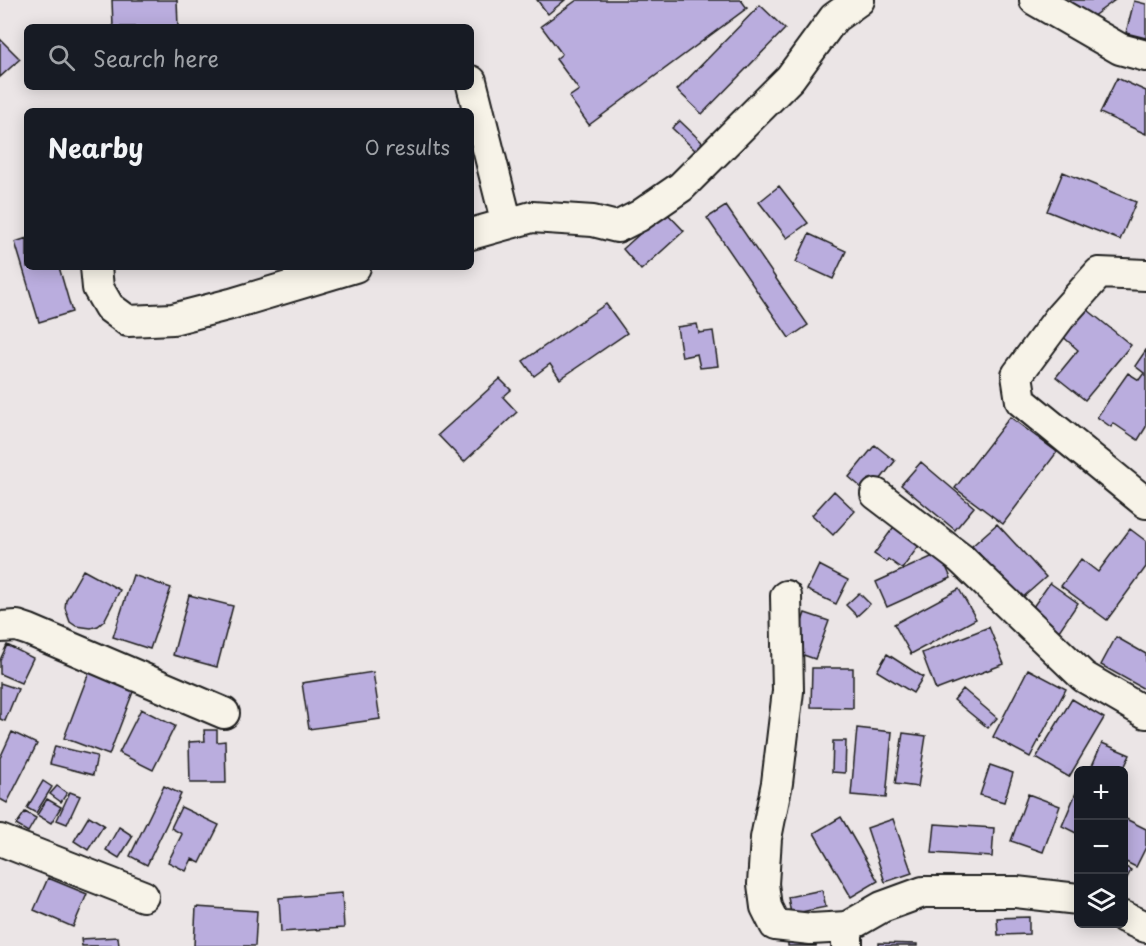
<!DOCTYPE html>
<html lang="en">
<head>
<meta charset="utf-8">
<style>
  :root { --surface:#171b24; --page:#242831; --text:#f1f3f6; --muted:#9ea1a6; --line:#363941 }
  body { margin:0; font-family:"Playpen Sans",sans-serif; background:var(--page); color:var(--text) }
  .controls { position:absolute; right:18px; bottom:18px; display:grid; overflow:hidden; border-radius:9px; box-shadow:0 3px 15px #0003 }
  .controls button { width:54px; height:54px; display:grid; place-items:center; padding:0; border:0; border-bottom:2px solid var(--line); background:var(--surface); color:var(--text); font:30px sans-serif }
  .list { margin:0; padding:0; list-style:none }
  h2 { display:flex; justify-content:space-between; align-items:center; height:78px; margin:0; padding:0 24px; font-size:26px }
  h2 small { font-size:20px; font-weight:400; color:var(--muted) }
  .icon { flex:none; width:33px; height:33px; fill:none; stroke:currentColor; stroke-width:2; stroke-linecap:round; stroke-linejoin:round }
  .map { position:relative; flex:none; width:1146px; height:946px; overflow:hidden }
  .search { position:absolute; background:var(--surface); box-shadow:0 3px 15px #0003; left:24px; top:24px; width:450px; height:66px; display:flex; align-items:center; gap:15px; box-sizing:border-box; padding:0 21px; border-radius:9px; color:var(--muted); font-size:22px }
  .panel { position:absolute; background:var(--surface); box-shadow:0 3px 15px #0003; left:24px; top:108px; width:450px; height:162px; border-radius:9px }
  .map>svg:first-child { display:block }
</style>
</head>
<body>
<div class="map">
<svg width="1146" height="946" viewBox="0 0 1146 946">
  <rect width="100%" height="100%" fill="#ebe5e6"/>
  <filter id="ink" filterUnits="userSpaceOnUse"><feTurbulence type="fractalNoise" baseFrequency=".0167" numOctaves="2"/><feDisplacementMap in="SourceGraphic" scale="12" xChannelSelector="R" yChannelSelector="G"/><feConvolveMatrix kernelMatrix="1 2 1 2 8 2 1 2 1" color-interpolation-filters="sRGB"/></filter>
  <g filter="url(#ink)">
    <path fill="#baadde" stroke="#1c1c1c" stroke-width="1.5" d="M112 0H177L178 27H113Z
      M537 0H565L548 14Z
      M577 0H741L747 8 589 125 569 97 579 90 556 59 562 54 541 26Z
      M1069 0H1115L1085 22Z
      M1134 1 1146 4V38L1126 33Z
      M760 5 785 29 702 114 677 90Z
      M0 39 20 59 0 77Z
      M1117 78 1146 91V134L1100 113Z
      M680 121 705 145 698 153 672 128Z
      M1063 172 1136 202 1120 240 1047 211Z
      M779 186 808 223 787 238 759 202Z
      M726 206 808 325 789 338 707 218Z
      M665 211 684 231 641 270 623 249Z
      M809 234 846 251 833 279 796 262Z
      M27 238V267H59L72 312 39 322 15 242Z
      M606 304 627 333 560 379 550 364 534 376 523 361Z
      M1083 306 1131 345 1085 400 1056 377 1078 350 1060 334Z
      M697 324 699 333 713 331 718 366 700 368 697 354 682 357 677 327Z
      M1146 350V427L1138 440 1113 423 1111 427 1097 417 1128 373 1139 380 1144 373 1135 366Z
      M500 379 511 390 503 397 517 412 464 462 438 435Z
      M1010 417 1057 452 1003 524 955 488Z
      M875 445 895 461 869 494 849 477Z
      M921 462 974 507 955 530 901 485Z
      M834 491 855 511 833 535 812 515Z
      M898 521 923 540 902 569 888 559 886 562 874 554Z
      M997 524 1046 577 1021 599 972 546Z
      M1130 529 1146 541V567L1107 620 1061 586 1081 559 1098 572Z
      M940 553 951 578 887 607 876 582Z
      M819 565 848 580 836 604 807 590Z
      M83 570 120 590 104 621 98 626 91 628 76 626 70 622 65 608 66 600Z
      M133 575 171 588 150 649 113 637Z
      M1050 583 1078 603 1059 631 1030 611Z
      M959 589 976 619 911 654 894 624Z
      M859 593 870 604 857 616 846 605Z
      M189 595 233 606 217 667 173 655Z
      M805 613 829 621 815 659 792 651Z
      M989 627 1004 664 936 690 922 653Z
      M1116 637 1146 654V690L1101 665Z
      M7 645 33 658 21 683 0 674V660Z
      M887 654 923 677 913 693 877 671Z
      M91 667 136 684 109 755 64 738Z
      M812 668H853V708L811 707Z
      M1028 669 1066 689 1030 757 993 737Z
      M373 672 380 719 309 729 302 683Z
      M0 683 18 689 5 721 0 719Z
      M963 689 997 718 988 728 954 700Z
      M1072 699 1104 718 1069 777 1036 758Z
      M141 709 175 726 153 770 119 753Z
      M857 728 892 732 886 798 851 795Z
      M204 730H217V742L225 741 226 783H190L189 742 205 741Z
      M12 732 37 744 7 803 0 799V758Z
      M903 733 926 736 918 787 895 784Z
      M833 741H846L845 773 832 772Z
      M1102 743 1130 755 1123 770H1098L1091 768Z
      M55 746 97 756 93 775 50 764Z
      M990 765 1013 773 1004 802 980 795Z
      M43 781 52 787 36 813 27 808Z
      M57 786 67 793 61 802 50 794Z
      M164 786 181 794 147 865 130 856Z
      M1078 788V834L1062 826Z
      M70 792 80 796 67 824 57 820Z
      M1028 794 1060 806 1043 852 1011 841Z
      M47 799 61 807 51 823 37 815Z
      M181 807 219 825 200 863 192 859 186 871 168 862 182 834 171 828Z
      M25 812 36 818 28 832 16 825Z
      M89 816 104 825 88 850 74 841Z
      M841 817 878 881 851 897 814 833Z
      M1124 818 1146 829V847L1136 867 1124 861Z
      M893 819 912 873 885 882 867 828Z
      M935 824 994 828 992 857 932 853Z
      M119 827 133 836 119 858 106 850Z
      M1124 866 1131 870 1124 884Z
      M48 878 87 894 73 927 34 910Z
      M822 890 826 907 791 914 788 897Z
      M342 893 344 928 281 932 279 898Z
      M196 907 257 911 255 946H194Z
      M1029 917V934L998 935 997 918Z
      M118 937 119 946H82L81 939Z
      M788 942 816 943V946H788Z
      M879 943 917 944V946H879Z"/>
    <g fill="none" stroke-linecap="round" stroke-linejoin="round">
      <defs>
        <path id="minor" d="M1035 0 1120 49 1146 56
          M471 81 507 224
          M471 234 532 217 593 221 617 227 639 216 681 187 790 78 834 18 859 0
          M96 267 98 288 109 307 128 321 173 319 231 304 355 267
          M1146 275 1099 273 1060 317 1017 375 1021 401 1146 503
          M876 494 960 558 1084 677 1146 713
          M786 596 788 691 777 783 766 838 763 884 766 907 775 925 811 929 847 927
          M0 627 17 626 29 630 224 713
          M0 840 143 896
          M1124 917 1146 927
          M847 945V927L882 907 923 892H1016L1078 899"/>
      </defs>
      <use href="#minor" stroke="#1c1c1c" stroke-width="34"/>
      <use href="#minor" stroke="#f7f3e8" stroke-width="30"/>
    </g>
  </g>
</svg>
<div class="controls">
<button>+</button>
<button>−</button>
<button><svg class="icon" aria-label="layers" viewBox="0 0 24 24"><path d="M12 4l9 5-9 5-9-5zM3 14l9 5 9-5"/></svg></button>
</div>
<div class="search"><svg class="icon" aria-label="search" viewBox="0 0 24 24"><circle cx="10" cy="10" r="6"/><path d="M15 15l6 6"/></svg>Search here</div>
<section class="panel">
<h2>Nearby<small>0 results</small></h2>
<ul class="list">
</ul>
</section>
</div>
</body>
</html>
